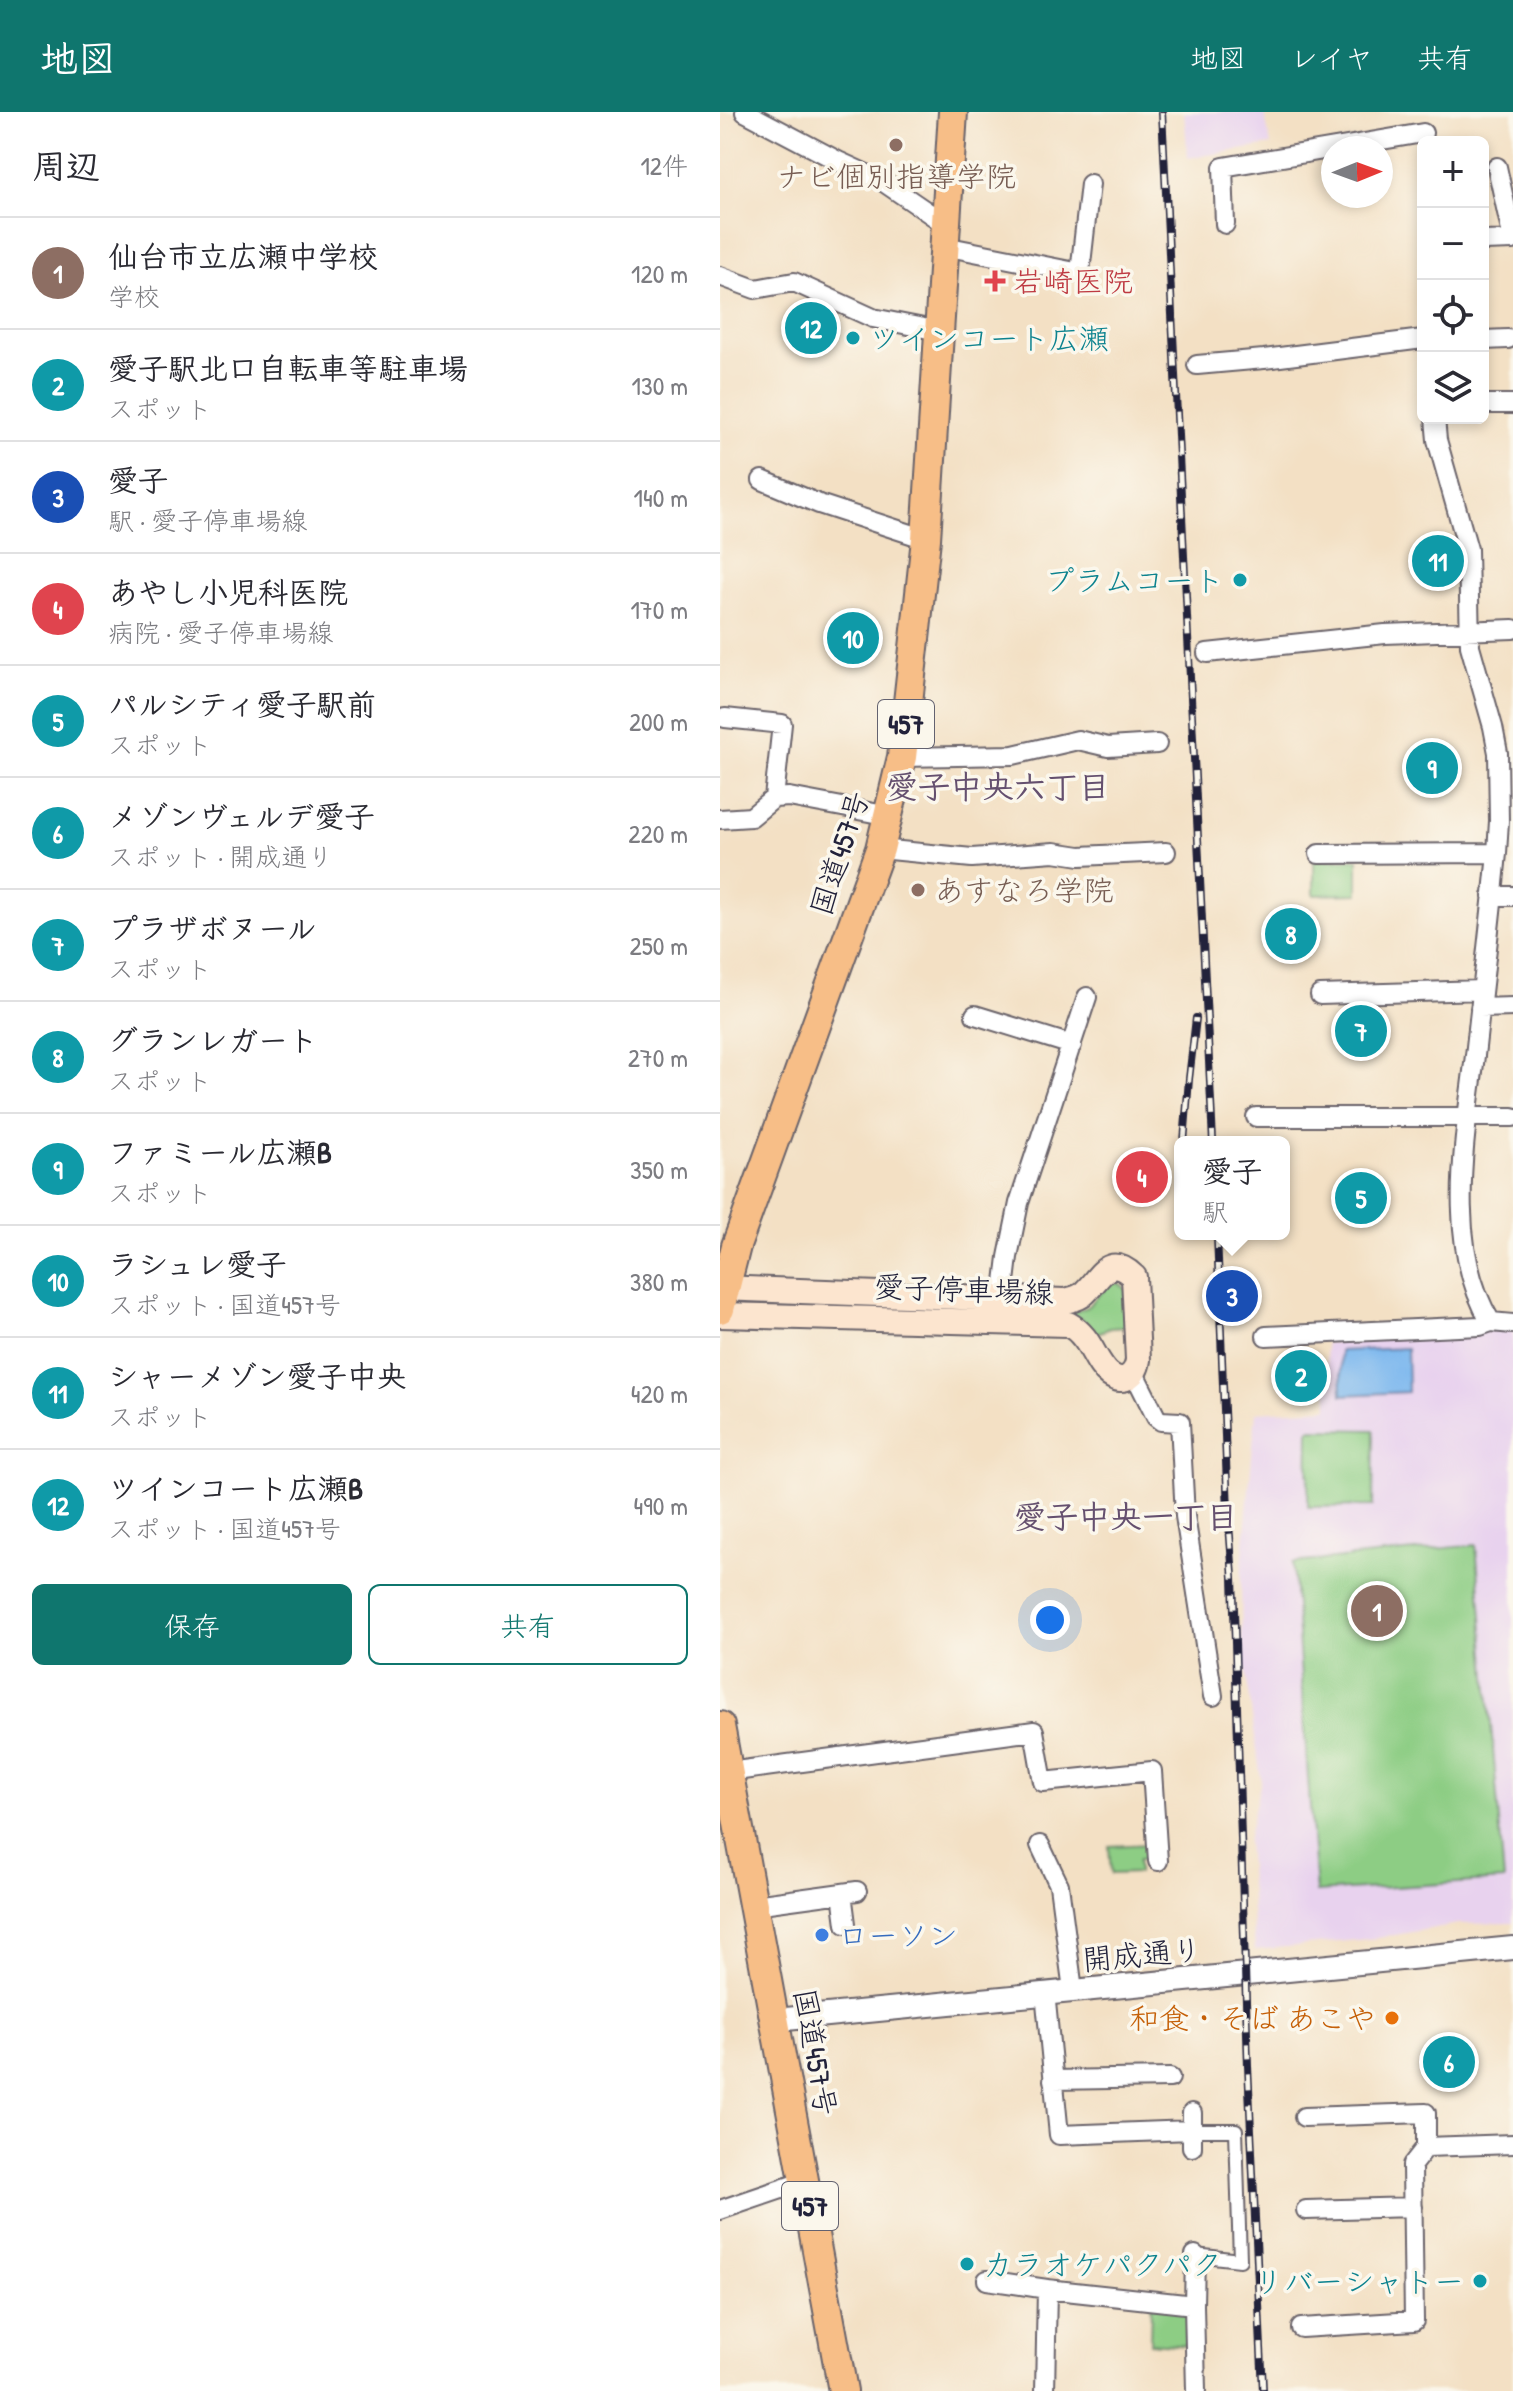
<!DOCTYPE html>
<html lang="ja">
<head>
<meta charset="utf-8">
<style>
  :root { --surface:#fff; --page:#f7f7f7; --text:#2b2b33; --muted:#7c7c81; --line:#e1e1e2; --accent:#0f766e }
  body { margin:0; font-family:"Patrick Hand","Klee One",sans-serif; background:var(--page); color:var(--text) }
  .controls { position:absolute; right:24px; top:24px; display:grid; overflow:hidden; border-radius:12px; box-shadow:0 4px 12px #0003 }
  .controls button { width:72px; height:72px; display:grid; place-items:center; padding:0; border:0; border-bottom:2px solid var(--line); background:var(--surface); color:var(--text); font:40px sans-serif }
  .compass { position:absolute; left:601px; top:24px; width:72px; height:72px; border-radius:50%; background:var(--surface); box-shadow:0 4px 12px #0003; rotate:89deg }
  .you { position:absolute; left:330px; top:1508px; width:28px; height:28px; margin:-20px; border:6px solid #fff; border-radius:50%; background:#1a73e8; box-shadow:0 0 0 12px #1a73e833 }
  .badge { display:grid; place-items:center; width:52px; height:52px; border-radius:50%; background:var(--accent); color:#fff; font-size:26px; font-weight:700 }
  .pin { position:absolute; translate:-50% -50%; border:4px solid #fff; box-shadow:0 2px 8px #0006 }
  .popup { position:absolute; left:454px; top:1024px; width:116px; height:104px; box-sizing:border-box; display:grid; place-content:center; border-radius:12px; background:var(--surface); filter:drop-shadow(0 2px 6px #0005); font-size:26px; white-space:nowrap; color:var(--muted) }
  .popup b { font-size:30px; color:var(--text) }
  .popup::after { content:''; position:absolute; left:50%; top:100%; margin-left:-16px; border:16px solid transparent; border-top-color:var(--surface) }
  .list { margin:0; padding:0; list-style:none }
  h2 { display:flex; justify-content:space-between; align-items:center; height:104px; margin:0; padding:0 32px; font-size:34px }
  h2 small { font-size:26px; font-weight:400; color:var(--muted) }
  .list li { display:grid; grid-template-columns:52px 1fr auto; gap:24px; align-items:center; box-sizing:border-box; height:112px; padding:0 32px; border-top:2px solid var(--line) }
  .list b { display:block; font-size:30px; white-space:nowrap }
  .list p { margin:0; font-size:26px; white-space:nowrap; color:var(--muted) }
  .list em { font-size:26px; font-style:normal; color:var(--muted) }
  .actions { display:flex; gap:16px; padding:24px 32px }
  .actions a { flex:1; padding:18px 0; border:2px solid var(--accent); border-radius:12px; text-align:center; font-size:28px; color:var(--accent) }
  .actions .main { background:var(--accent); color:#fff }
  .icon { flex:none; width:44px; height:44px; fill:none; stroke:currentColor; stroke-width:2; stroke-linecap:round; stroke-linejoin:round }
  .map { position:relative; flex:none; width:793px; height:2279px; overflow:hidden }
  header { display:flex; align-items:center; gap:48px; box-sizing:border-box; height:112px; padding:0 40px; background:var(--accent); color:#fff }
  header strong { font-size:38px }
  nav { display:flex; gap:44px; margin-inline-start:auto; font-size:28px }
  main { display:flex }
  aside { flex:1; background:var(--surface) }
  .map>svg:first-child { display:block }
</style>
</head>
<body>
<header>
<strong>地図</strong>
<nav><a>地図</a><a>レイヤ</a><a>共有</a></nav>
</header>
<main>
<aside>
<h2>周辺<small>12件</small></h2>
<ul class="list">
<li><span class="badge" style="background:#8d6e63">1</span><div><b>仙台市立広瀬中学校</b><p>学校</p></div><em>120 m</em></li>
<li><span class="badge" style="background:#0f9aa8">2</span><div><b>愛子駅北口自転車等駐車場</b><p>スポット</p></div><em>130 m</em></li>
<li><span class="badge" style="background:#1a4fb4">3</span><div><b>愛子</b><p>駅 · 愛子停車場線</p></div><em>140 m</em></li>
<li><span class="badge" style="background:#e0444e">4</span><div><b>あやし小児科医院</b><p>病院 · 愛子停車場線</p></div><em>170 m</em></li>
<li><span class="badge" style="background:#0f9aa8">5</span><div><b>パルシティ愛子駅前</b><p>スポット</p></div><em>200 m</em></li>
<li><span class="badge" style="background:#0f9aa8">6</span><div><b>メゾンヴェルデ愛子</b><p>スポット · 開成通り</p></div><em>220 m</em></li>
<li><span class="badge" style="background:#0f9aa8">7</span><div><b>プラザボヌール</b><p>スポット</p></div><em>250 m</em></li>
<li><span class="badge" style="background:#0f9aa8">8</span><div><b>グランレガート</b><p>スポット</p></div><em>270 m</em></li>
<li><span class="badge" style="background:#0f9aa8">9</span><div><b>ファミール広瀬B</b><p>スポット</p></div><em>350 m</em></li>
<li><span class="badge" style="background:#0f9aa8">10</span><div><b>ラシュレ愛子</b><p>スポット · 国道457号</p></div><em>380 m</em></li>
<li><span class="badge" style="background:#0f9aa8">11</span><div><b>シャーメゾン愛子中央</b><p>スポット</p></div><em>420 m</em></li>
<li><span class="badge" style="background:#0f9aa8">12</span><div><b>ツインコート広瀬B</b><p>スポット · 国道457号</p></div><em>490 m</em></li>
</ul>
<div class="actions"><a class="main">保存</a><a>共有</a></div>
</aside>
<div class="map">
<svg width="793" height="2279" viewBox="0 0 793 2279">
  <rect width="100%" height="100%" fill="#fbf7ec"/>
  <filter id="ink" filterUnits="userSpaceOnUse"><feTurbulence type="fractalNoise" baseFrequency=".0125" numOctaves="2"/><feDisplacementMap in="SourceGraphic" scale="16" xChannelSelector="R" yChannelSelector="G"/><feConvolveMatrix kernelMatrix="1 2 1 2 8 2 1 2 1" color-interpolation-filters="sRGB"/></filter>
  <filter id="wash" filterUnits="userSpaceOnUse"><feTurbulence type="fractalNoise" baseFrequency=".006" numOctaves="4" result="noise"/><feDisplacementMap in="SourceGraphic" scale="32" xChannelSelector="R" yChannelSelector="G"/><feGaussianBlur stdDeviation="1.8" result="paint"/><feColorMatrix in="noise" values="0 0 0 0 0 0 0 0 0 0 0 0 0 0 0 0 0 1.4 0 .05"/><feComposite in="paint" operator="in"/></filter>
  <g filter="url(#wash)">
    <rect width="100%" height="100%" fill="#f3e0c4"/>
    <path fill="#e8d2ee" d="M464 0H544L551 33 468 46Z
      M770 1217 793 1218V1811L738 1812 658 1826 535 1838 527 1729 541 1668 522 1532 521 1466 536 1300 608 1296 606 1231Z"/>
    <path fill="#8dcd84" stroke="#587860" stroke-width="2" d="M638 747V782L594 783V748Z
      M392 1170 400 1172 406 1177 405 1215 391 1216 374 1222 364 1208 354 1204 352 1201 367 1195Z
      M589 1317 654 1318 653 1394 588 1395Z
      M756 1433 784 1768 596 1780 573 1451Z
      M430 1732V1747L418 1748V1761L391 1762 389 1734Z
      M431 2193 457 2196 470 2205 471 2234 430 2231Z"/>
    <path fill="#7cb7ee" stroke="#4f6c94" stroke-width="2" d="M687 1236 688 1280 622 1283 620 1239Z"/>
  </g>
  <g filter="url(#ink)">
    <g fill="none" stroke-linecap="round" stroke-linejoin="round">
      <defs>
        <path id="pedestrian" d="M471 2018H516L520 2148 475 2143"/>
        <path id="minor" d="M25 0 118 49 162 69 225 112
          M505 112 503 55 703 21
          M763 129 793 128 777 55
          M224 134 360 161 370 72
          M0 164 35 177 74 170 153 206 219 219
          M763 228 788 227
          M477 253 544 247 703 227
          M763 292H793
          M715 306 717 328 748 437 750 534 773 615 778 641 779 709 777 741C771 805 763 870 756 935 746 1022 723 1132 771 1210L793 1212
          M42 368 99 392 206 427
          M487 541 665 522 793 517
          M5 606 62 612 54 686
          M182 645 293 643 358 628 388 635 437 632
          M0 707 31 705 54 686 69 685 170 704
          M160 737 252 746 334 740 360 744 446 740
          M599 742 777 741
          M772 784H793
          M600 883 762 878
          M760 896 793 895
          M255 903 352 933
          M536 1005H793
          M283 1187 288 1145 299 1091 367 885
          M546 1224 760 1214 771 1210
          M414 1261 436 1305 441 1309 460 1310 465 1404 493 1584
          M8 1660 314 1619 323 1670 432 1659 438 1749
          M320 1733 339 1773 353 1878
          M122 1781 126 1812
          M34 1793 137 1779
          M325 1880 339 2023 471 2018
          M333 1968 450 1966
          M472 2001V2035
          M584 2005 706 2001V2035L793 2032
          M0 2098 85 2069
          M586 2098 693 2095
          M267 2168 327 2177
          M474 2193 475 2143
          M581 2216 694 2209 692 2053 706 2035
          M325 2279 327 2177 474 2193 476 2279"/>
        <path id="tertiary" d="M56 1908 793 1836"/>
        <path id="secondary" d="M0 1176 344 1189C350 1188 356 1187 362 1183 380 1168 387 1139 414 1165L418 1248C416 1263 404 1273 390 1263 374 1251 372 1225 348 1212L0 1203"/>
        <path id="trunk" d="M0 1197 16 1134 160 737 182 645 206 427 233 0
          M0 1614 123 2279"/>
      </defs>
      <use href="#pedestrian" stroke="#6b646b" stroke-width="16"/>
      <use href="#minor" stroke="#6b646b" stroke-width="22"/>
      <use href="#tertiary" stroke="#6b646b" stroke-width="26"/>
      <use href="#secondary" stroke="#6b646b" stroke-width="28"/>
      <use href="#trunk" stroke="#6b646b" stroke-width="32"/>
      <use href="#pedestrian" stroke="#fff" stroke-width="12"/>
      <use href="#minor" stroke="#fff" stroke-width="18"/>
      <use href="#tertiary" stroke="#fff" stroke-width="22"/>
      <use href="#secondary" stroke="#fce5cf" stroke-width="24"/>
      <use href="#trunk" stroke="#f7be87" stroke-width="28"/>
      <defs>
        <path id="rail" d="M442 0 493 1030
          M464 1030 469 967 476 906
          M497 1122 508 1399 513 1465 528 1954 543 2279"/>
      </defs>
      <use href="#rail" stroke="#22223b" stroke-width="8"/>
      <use href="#rail" stroke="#fbf7ec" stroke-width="5" stroke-dasharray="15" stroke-linecap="butt"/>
    </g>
  </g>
  <g fill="#8d6e63" stroke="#fbf7ec" stroke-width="3">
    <circle cx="176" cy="33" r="8"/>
    <circle cx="198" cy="778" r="8"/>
  </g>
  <path fill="#e0444e" stroke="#fbf7ec" stroke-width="3" d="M271 157h8v8h8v8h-8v8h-8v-8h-8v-8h8z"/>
  <g fill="#0f9aa8" stroke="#fbf7ec" stroke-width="3">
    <circle cx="133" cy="226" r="8"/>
    <circle cx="520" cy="468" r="8"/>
    <circle cx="247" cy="2152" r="8"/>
    <circle cx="760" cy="2169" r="8"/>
  </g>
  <circle fill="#3f7fe0" stroke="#fbf7ec" stroke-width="3" cx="102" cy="1823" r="8"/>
  <circle fill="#e8710a" stroke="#fbf7ec" stroke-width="3" cx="672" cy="1906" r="8"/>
  <g text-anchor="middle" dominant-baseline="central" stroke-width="7" stroke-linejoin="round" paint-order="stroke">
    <g fill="#fbf7ec" stroke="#636270" stroke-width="2">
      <rect x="158" y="588" width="56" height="48" rx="6"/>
      <rect x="62" y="2070" width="56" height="48" rx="6"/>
    </g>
    <g font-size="28" font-weight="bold" fill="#22223b">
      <text x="186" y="612">457</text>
      <text x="90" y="2094">457</text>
    </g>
    <g font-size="30" fill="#785e54" stroke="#fbf7ec">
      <text x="176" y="64">ナビ個別指導学院</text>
      <text x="214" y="778" text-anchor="start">あすなろ学院</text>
    </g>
    <g font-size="30" fill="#be3a42" stroke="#fbf7ec" text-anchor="start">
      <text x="293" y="169">岩崎医院</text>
    </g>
    <g font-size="30" fill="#0d838f" stroke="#fbf7ec" text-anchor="start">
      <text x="149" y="226">ツインコート広瀬</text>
      <text x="504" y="468" text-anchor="end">プラムコート</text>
      <text x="263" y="2152">カラオケパクパク</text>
      <text x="744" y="2169" text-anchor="end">リバーシャトー</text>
    </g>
    <g font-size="30" fill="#22223b" stroke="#fbf7ec">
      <text transform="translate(119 741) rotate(-72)">国道457号</text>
      <text transform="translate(244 1177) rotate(2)">愛子停車場線</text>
      <text transform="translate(422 1842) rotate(-5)">開成通り</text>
      <text transform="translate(96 1940) rotate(80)">国道457号</text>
    </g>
    <g font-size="30" fill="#366cbe" stroke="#fbf7ec" text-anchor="start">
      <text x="118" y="1823">ローソン</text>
    </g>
    <g font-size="30" fill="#c56008" stroke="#fbf7ec" text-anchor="end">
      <text x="656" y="1906">和食・そば あこや</text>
    </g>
    <g font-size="32" font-weight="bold" fill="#65506f" stroke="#fbf7ec">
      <text x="278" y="674">愛子中央六丁目</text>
      <text x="406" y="1404">愛子中央一丁目</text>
    </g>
  </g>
</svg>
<div class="controls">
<button>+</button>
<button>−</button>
<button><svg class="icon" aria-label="locate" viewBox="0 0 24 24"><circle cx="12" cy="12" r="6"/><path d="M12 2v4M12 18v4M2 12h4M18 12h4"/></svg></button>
<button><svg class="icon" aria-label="layers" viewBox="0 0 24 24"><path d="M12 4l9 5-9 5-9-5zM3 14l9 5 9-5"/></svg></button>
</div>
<svg class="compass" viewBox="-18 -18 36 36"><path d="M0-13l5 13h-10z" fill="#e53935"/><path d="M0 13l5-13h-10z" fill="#7c7c81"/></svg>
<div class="you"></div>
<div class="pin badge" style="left:657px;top:1499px;background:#8d6e63">1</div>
<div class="pin badge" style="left:581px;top:1264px;background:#0f9aa8">2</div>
<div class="pin badge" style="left:512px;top:1184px;background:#1a4fb4">3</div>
<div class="popup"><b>愛子</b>駅</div>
<div class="pin badge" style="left:422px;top:1065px;background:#e0444e">4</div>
<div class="pin badge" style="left:641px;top:1086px;background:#0f9aa8">5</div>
<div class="pin badge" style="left:729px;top:1950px;background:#0f9aa8">6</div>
<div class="pin badge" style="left:641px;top:919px;background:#0f9aa8">7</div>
<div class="pin badge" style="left:571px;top:822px;background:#0f9aa8">8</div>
<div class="pin badge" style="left:712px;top:656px;background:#0f9aa8">9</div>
<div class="pin badge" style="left:133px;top:526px;background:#0f9aa8">10</div>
<div class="pin badge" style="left:718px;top:449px;background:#0f9aa8">11</div>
<div class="pin badge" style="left:91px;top:216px;background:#0f9aa8">12</div>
</div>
</main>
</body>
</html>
